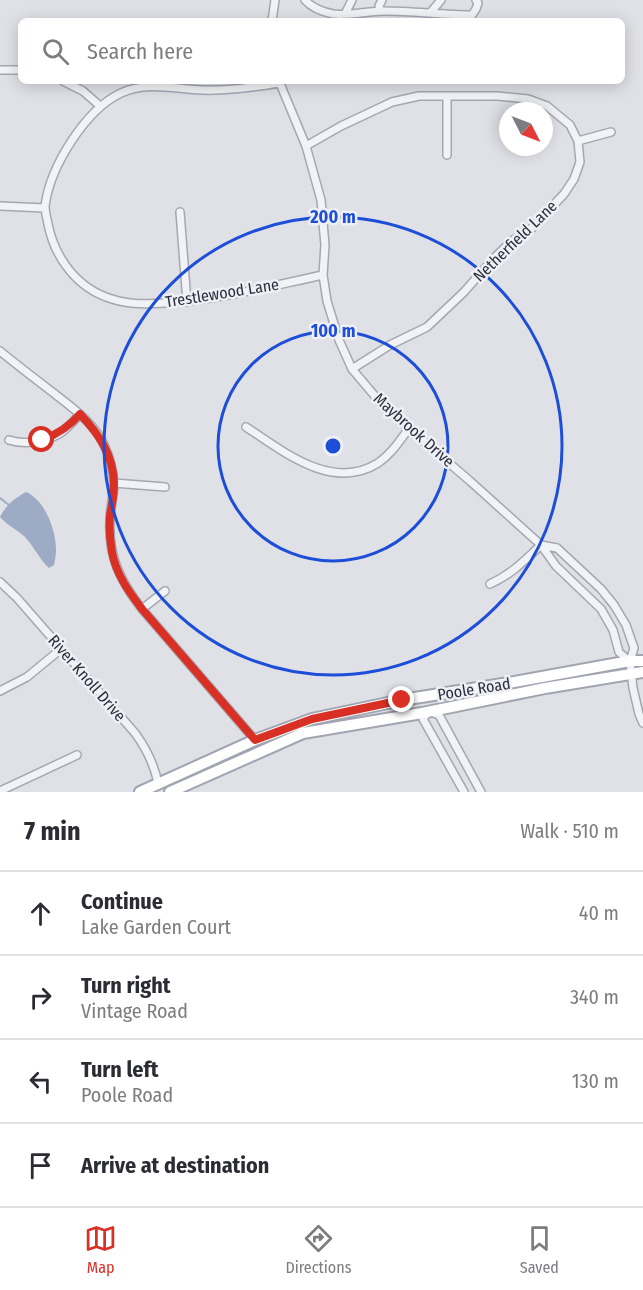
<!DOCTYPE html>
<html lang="en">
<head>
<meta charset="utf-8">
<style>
  :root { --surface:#fff; --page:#f2f2f3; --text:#2b2b33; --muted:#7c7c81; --line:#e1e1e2; --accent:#d93025 }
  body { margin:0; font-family:"Fira Sans Condensed",sans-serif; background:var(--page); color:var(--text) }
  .compass { position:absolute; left:499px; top:102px; width:54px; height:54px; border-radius:50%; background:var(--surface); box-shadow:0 3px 15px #0003; rotate:132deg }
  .stop { position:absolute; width:18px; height:18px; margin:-14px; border:4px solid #d93025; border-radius:50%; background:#fff }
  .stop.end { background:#d93025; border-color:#fff; box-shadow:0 2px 6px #0008 }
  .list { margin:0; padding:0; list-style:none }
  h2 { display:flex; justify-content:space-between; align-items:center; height:78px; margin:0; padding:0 24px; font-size:26px }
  h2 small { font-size:20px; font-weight:400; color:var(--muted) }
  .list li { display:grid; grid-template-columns:39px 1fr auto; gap:18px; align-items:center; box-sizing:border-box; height:84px; padding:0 24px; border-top:2px solid var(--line) }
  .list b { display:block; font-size:22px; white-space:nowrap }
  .list p { margin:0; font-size:20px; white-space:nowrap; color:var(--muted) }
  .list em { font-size:20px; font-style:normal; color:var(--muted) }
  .icon { flex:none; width:33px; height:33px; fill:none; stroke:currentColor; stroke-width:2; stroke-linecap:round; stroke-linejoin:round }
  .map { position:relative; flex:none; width:643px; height:792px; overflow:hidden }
  .search { position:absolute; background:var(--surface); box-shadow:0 3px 15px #0003; left:18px; right:18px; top:18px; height:66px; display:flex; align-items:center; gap:15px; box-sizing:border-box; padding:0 21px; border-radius:9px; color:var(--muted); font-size:22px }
  .sheet { height:414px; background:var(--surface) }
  nav { display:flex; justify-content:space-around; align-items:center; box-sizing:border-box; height:84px; border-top:2px solid var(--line); background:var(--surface); font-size:16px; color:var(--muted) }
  nav a { display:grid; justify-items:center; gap:3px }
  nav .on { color:var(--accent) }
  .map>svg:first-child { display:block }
</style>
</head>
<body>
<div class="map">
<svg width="643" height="792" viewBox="0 0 643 792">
  <rect width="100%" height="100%" fill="#dfe1e7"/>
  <path fill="#9eabc4" d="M26 492C45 500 56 530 56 550 56 555 55 560 54 565L49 568C39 559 34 546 24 536 16 529 7 525 0 517 6 505 15 498 26 492Z"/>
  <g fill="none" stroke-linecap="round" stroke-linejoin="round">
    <path stroke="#9eabc4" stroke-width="2" d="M0 498 9 505"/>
    <defs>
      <path id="minor" d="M305 0C312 8 323 12 333 14 350 16 367 11 384 11 413 11 443 15 472 15L476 9 478 3 476 0
        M380 11 379 6 382 0
        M431 12 441 0
        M345 14 352 0
        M272 21 275 0
        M0 70H21
        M63 81 83 91 100 106
        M279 81 306 146 321 200 325 245 323 275 327 301 339 340 352 369 385 408 470 481 541 545 556 566 601 609 613 630 619 652 629 661
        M279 83C254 87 228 91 202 90 175 89 147 81 121 93 85 110 50 167 45 206 45 212 47 218 48 224 55 259 78 289 112 299 130 305 148 304 166 303 219 300 271 286 323 275
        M447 97V155
        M578 141 611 132
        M306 146 341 126 392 102 419 96H497L528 99 547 106 570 125 578 141 580 162 574 179 564 194 532 228 512 241 494 258 464 292 427 327 390 345 352 369
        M0 206 45 208
        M180 212 187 302
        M0 351C17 365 34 378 51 391 71 407 95 423 105 447 110 458 113 472 114 483 114 495 110 508 110 520 108 556 120 581 142 609L255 740
        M246 427C283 451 332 492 378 463 391 454 400 441 409 428
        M9 440C24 445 45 442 59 434 67 429 74 421 80 414
        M114 483 165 487
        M541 545 557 548 601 589 614 605 626 625 634 648 630 661 633 688 639 714 643 723
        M0 582 17 598 135 733C146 748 154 764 158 783
        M490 584C512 574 524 561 541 545
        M142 609 165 591
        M0 691 27 677 61 649
        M429 711 423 719 464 792
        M431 712 439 715 481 792
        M0 791 77 755"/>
      <path id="primary" d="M140 792 255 740 312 719 402 700 503 684 630 661H643
        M170 792 303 733 422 713 545 688 643 672"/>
    </defs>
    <use href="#minor" stroke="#a5a8b1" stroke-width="10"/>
    <use href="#primary" stroke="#a0a5b1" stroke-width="14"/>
    <use href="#minor" stroke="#f2f3f6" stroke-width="7"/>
    <use href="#primary" stroke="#fff" stroke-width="10"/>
  </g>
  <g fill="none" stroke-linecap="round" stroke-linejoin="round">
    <path stroke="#d93025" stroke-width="8" d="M42 440C58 434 69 427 80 414 99 434 113 455 114 483 114 494 112 505 110 515 109 527 110 541 112 552 116 574 129 592 142 609L255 740 312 719 402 700"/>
  </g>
  <g fill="none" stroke="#1d4ed8" stroke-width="3">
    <circle cx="333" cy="446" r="115"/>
    <circle cx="333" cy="446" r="229"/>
  </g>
  <g text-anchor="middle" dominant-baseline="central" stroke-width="5" stroke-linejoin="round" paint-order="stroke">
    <g font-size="16" fill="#2a2e3d" stroke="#eff0f5">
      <text transform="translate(515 241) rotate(-44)">Netherfield Lane</text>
      <text transform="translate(222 293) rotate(-9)">Trestlewood Lane</text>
      <text transform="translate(414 430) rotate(42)">Maybrook Drive</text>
      <text transform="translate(87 678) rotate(49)">River Knoll Drive</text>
      <text transform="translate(474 689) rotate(-9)">Poole Road</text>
    </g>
  </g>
  <circle cx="333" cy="446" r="9" fill="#1d4ed8" stroke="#eff0f5" stroke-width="3"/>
  <g font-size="18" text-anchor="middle" font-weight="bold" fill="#1d4ed8" stroke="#eff0f5" stroke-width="5" stroke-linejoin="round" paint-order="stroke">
    <text x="333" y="223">200 m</text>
    <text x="333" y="337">100 m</text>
  </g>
</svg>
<svg class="compass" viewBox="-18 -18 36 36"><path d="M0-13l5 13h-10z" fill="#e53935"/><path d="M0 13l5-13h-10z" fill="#7c7c81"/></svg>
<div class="stop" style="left:42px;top:440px"></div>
<div class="stop end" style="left:402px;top:700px"></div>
<div class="search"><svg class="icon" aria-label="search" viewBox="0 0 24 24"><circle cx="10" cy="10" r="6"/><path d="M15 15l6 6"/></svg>Search here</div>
</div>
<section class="sheet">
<h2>7 min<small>Walk · 510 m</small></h2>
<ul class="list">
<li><svg class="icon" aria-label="ahead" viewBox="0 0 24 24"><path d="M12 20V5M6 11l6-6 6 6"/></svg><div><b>Continue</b><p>Lake Garden Court</p></div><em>40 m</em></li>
<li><svg class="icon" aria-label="right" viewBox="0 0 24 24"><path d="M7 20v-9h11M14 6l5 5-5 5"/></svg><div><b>Turn right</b><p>Vintage Road</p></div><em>340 m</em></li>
<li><svg class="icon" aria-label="left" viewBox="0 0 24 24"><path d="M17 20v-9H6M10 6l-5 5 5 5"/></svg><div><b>Turn left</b><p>Poole Road</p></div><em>130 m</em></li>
<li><svg class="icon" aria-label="arrive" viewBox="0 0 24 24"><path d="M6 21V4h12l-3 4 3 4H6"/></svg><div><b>Arrive at destination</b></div></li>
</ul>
</section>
<nav>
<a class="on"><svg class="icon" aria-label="map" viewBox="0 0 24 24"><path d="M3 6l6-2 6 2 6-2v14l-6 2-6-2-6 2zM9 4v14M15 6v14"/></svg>Map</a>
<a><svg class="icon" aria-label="directions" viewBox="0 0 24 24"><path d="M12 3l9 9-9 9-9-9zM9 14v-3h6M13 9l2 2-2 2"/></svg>Directions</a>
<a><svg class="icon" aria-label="saved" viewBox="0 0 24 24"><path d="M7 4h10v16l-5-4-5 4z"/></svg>Saved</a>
</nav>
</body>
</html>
